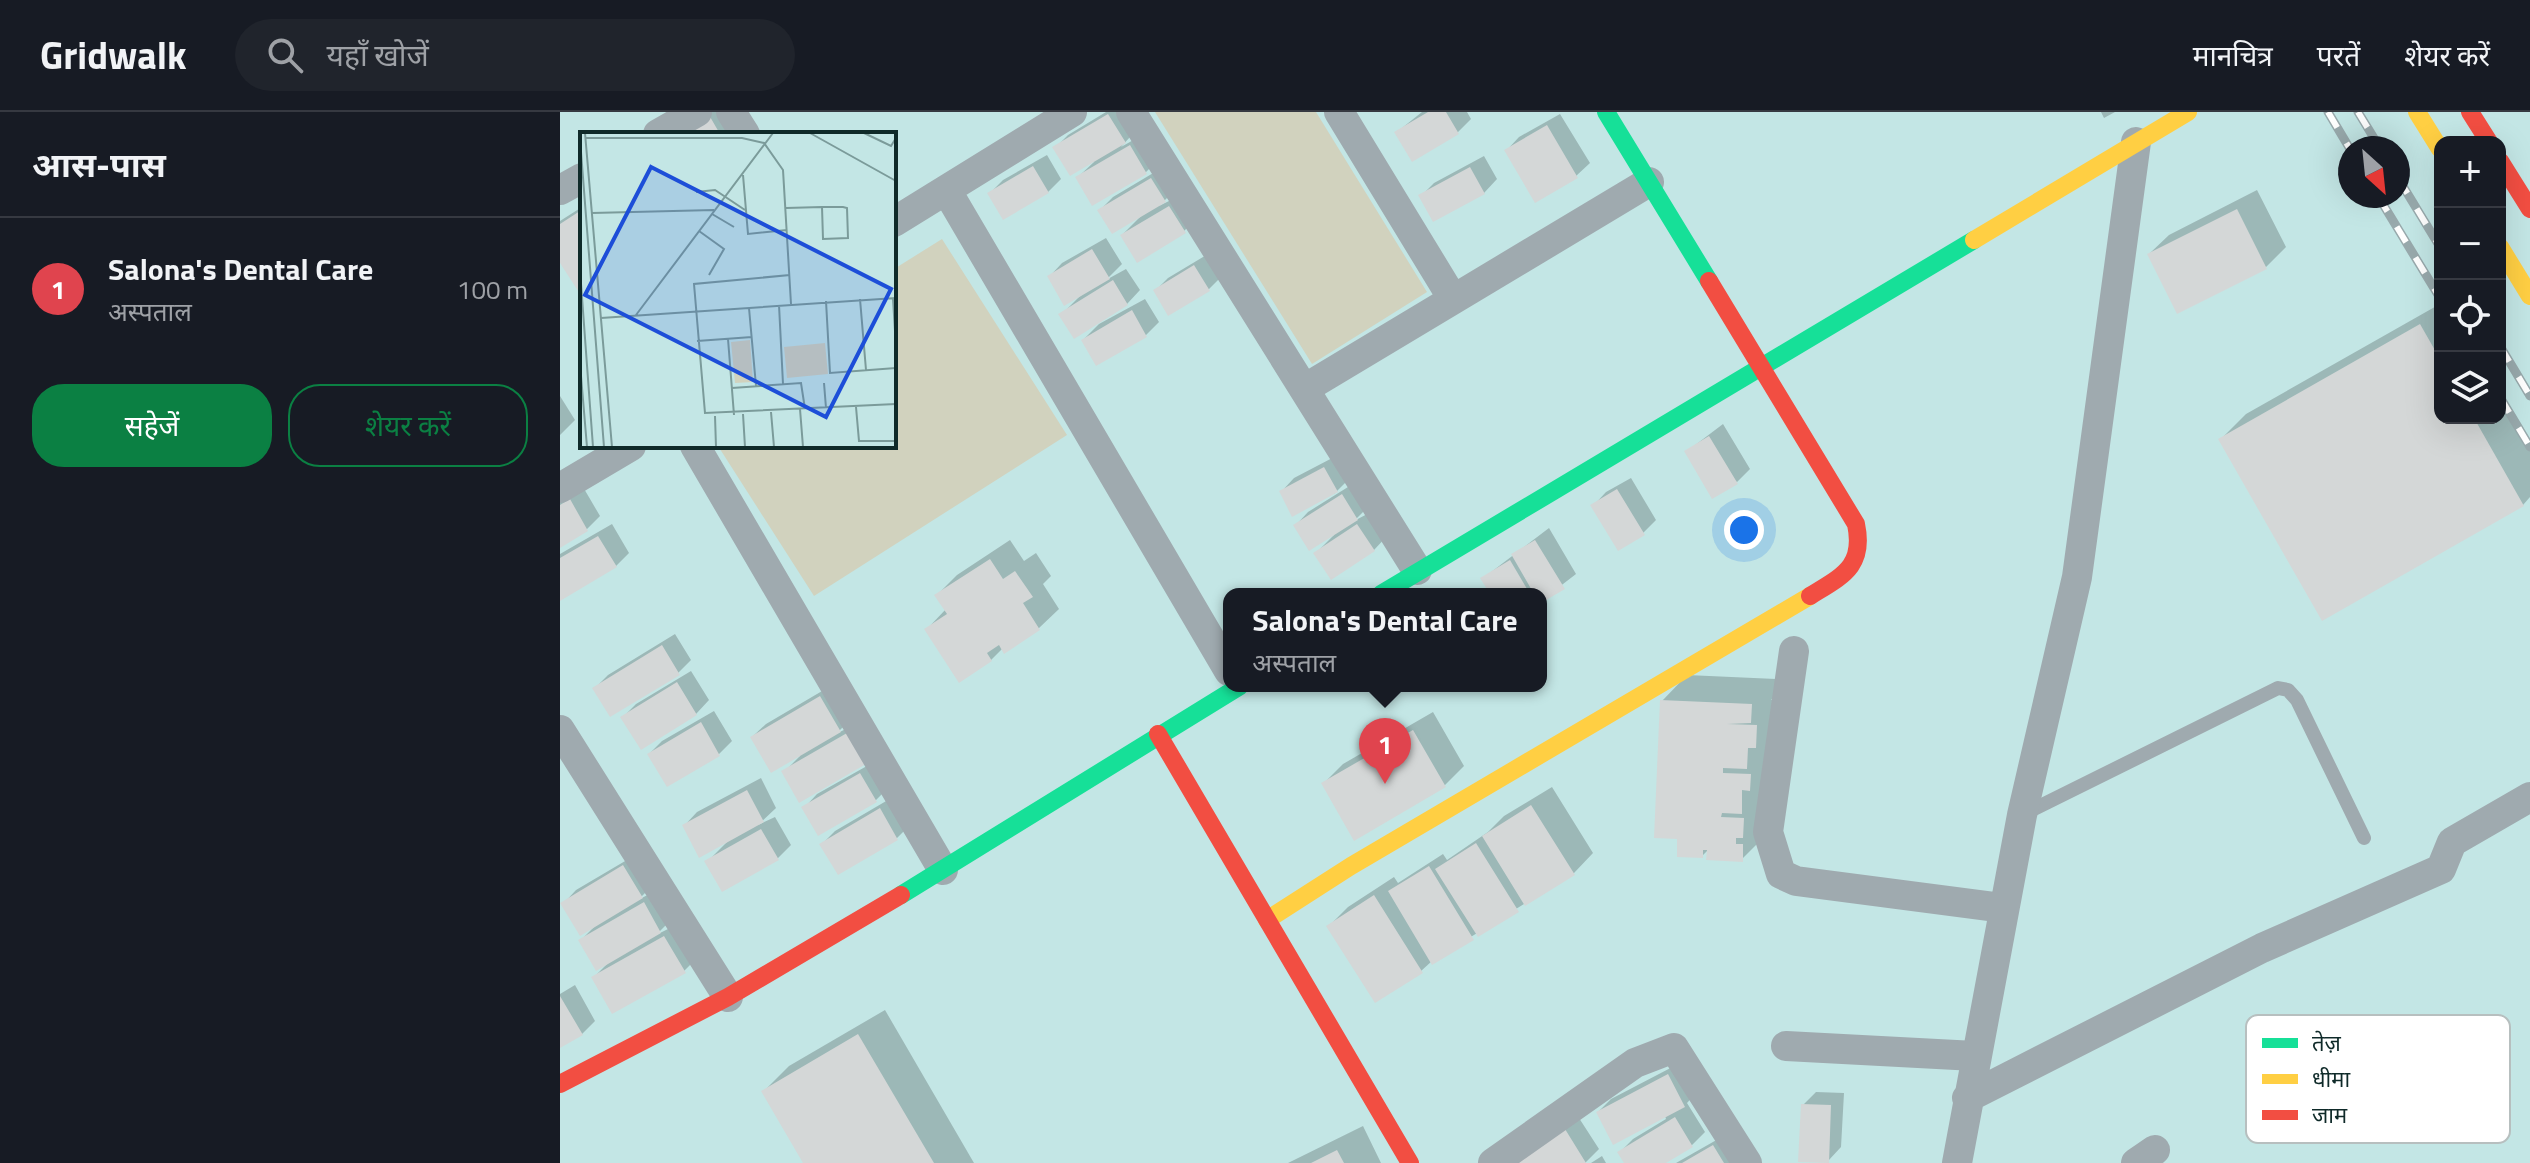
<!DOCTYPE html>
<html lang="hi">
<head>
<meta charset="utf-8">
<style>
  :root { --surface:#171b24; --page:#20242c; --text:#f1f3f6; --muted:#9ea1a6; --line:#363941; --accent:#0b8043 }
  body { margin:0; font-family:"Titillium Web","Noto Sans Devanagari",sans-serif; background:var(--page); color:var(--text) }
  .controls { position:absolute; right:24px; top:24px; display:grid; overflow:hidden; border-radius:16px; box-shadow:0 8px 32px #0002 }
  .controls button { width:72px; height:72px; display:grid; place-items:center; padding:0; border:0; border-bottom:2px solid var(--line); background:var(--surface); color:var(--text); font:40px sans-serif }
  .compass { position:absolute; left:1778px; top:24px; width:72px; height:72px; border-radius:50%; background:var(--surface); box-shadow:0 8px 32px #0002; rotate:153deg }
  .you { position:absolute; left:1184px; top:418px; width:28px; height:28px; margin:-20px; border:6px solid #fff; border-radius:50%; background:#1a73e8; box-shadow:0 0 0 12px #1a73e833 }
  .badge { display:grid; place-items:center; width:52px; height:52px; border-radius:50%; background:var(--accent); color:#fff; font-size:26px; font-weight:700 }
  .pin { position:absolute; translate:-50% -66px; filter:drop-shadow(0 2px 4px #0008) }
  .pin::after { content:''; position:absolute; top:42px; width:28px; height:24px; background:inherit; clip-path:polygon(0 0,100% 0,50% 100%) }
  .popup { position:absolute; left:663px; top:476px; width:324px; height:104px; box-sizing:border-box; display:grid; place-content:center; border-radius:16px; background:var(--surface); filter:drop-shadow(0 2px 6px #0005); font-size:26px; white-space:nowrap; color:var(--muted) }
  .popup b { font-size:30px; color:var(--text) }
  .popup::after { content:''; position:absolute; left:50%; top:100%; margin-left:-16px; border:16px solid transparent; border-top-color:var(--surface) }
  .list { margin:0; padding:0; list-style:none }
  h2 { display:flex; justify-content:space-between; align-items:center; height:104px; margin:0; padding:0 32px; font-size:34px }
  h2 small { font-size:26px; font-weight:400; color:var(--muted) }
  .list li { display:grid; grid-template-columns:52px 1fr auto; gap:24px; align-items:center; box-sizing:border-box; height:144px; padding:0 32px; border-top:2px solid var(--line) }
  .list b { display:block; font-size:30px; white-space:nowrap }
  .list p { margin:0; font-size:26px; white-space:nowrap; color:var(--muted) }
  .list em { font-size:26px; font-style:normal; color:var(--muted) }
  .actions { display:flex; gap:16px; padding:24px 32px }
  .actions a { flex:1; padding:18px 0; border:2px solid var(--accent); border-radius:32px; text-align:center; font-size:28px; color:var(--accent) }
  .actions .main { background:var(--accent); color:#fff }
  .icon { flex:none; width:44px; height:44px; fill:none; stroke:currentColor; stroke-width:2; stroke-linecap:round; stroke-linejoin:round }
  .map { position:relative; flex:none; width:1970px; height:1051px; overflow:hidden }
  header { display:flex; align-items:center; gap:48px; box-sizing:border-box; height:112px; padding:0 40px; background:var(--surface); border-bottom:2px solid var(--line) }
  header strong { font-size:38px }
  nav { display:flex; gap:44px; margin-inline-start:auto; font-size:28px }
  .search { width:560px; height:72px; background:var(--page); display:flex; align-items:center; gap:20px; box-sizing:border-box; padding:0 28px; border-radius:44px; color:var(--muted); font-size:30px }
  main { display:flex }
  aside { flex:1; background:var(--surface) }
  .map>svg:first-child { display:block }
</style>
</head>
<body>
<header>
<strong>Gridwalk</strong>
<div class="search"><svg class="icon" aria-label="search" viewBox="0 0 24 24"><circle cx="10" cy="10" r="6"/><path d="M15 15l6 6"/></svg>यहाँ खोजें</div>
<nav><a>मानचित्र</a><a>परतें</a><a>शेयर करें</a></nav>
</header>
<main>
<aside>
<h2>आस-पास<small></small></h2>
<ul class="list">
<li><span class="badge" style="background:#e0444e">1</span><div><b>Salona's Dental Care</b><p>अस्पताल</p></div><em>100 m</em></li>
</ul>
<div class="actions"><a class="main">सहेजें</a><a>शेयर करें</a></div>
</aside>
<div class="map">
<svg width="1970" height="1051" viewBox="0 0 1970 1051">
  <rect width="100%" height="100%" fill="#c3e6e5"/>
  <path fill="#d1d2be" d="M595 0H756L867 180 752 252Z
    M382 127 507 323 254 484 158 334H334V157Z"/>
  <path fill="#0003" d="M147 0H168L181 22H109Z
    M546 0H568L578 16 561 35 584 22 599 47 586 60 518 65 534 50 495 36 508 23Z
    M862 0H907L911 7 898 20H837Z
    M1541 0H1555L1544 6Z
    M1000 2 1030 51 1016 64 946 39 959 25Z
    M487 43 501 67 488 80 430 81 443 68Z
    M924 44 937 67 924 81 861 84 874 71Z
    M605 54 618 75 599 94 623 82 637 106 624 119 562 123 581 104 540 98 553 85Z
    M1697 78 1726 135 1706 155 1589 142 1609 123Z
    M22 95V182L0 147V109Z
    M546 126 562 152 546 168 566 157 580 178 567 192 501 203 520 184 489 165 502 151Z
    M648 142 662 164 649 177 595 179 608 166Z
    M585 187 599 210 585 224 523 228 539 212Z
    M1880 192V306H1940V282L1970 335V385L1963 393 1661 327 1686 302Z
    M0 284 15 308 0 323Z
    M1163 312 1190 357 1177 370 1126 340Z
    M778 343 790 366 774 382 721 380 734 366Z
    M1071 366 1096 408 1083 421 1033 394 1046 380Z
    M796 370 810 393 794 409 811 400 827 424 814 438 756 441 774 423 735 414 748 400Z
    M23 375 40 404 27 417 0 434V390Z
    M52 412 69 441 56 454 0 486V442Z
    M989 416 1016 462 981 489V482H932L922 467Z
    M450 428 464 449 476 441 491 464 483 472 499 497 479 516 445 539 443 536 431 548 367 517 386 497 377 483 397 463Z
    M115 522 131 548 118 561 34 577 48 563Z
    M131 559 149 588 136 602 63 605 76 592Z
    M1127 563 1216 567V583L1211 588H1222L1212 629 1205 637H1216L1207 722 1182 747 1149 737 1142 744 1102 589Z
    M274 572 293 605 276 622 301 609 318 637 224 660 240 644 192 625 206 612Z
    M154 599 172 629 159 642 108 673 89 642 102 629Z
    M873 600 904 654 885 673 763 672 783 652Z
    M314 650 329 675 316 688 244 696 257 682Z
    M201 666 216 696 198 713 215 705 231 733 218 746 147 750 167 730 124 714 137 700Z
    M992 675 1033 741 1014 761 872 849 861 859 769 814 788 795 834 765 838 771 883 742 887 748 928 720 944 704Z
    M333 685 350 713 337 726 278 760 262 732 275 719Z
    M77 742 95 771 78 788 97 778 113 806 96 823 118 812 137 846 124 859 34 865 48 851 20 829 34 815 3 792 16 778Z
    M15 873 35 909 22 922 0 934V882Z
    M325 898 414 1051H245L203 980 229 954Z
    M1122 950 1137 980 1127 991 1145 1020 1132 1033 1102 1051H1066L1060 1040 1073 1027 1106 1007 1105 1004 1038 1000 1051 987Z
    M1256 980 1284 981 1281 1035 1268 1049 1243 993Z
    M1019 1006 1039 1037 1025 1051H947Z
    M803 1014 821 1051H728Z
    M1167 1022 1184 1051H1116Z
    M1042 1044 1046 1051H1031Z"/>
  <path fill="#d4d7d7" d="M868 0H886L899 22 852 50 834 20Z
    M548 2 566 31 510 64 492 35Z
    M149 3 160 22H116Z
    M987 13 1018 66 975 91 944 38Z
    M570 33 587 62 532 94 515 65Z
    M473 54 489 81 443 108 427 81Z
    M910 55 925 82 873 110 858 83Z
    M591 66 606 90 552 122 537 98Z
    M609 94 626 121 577 151 560 123Z
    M1677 97 1707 157 1617 202 1587 142Z
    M20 99 22 102V185L0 151V112Z
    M532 137 550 167 504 194 487 164Z
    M634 153 650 179 608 204 593 178Z
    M553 168 568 193 514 227 498 202Z
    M572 198 587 225 536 254 521 228Z
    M1860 212 1880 247V306H1914L1964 394 1762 509 1658 327Z
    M1149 324 1178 372 1152 387 1124 339Z
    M764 355 778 380 732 405 719 379Z
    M1057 377 1085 423 1058 439 1030 393Z
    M782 382 798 408 749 439 733 413Z
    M10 387 28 419 0 436V393Z
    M797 412 815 439 771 468 753 441Z
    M38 424 57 455 0 489V446Z
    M975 428 1005 477 981 491V482H974L951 442Z
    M430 447 443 467 455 459 473 485 463 491 480 518 444 542 439 533 427 541 432 549 399 571 364 517 387 502 374 483Z
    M950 448 970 482H930L920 466Z
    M102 533 120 563 50 605 32 576Z
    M117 570 137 603 81 638 60 605Z
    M260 584 281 620 211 661 190 625Z
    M1100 588 1192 592 1191 611 1167 612 1197 613 1196 636H1188L1187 657 1163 656V661L1191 662 1190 679 1182 678V702L1162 701 1161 705 1184 706 1183 726H1176V732H1183V750L1146 748 1147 738H1143V746L1117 745V727L1094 726Z
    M141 610 160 644 107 675 87 642Z
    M853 618 886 675 794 729 761 671Z
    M287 621 306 652 239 691 221 659Z
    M300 661 317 690 258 724 241 695Z
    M187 678 204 710 139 746 122 713Z
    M971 693 1015 763 965 794 922 724Z
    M320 696 338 728 278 763 259 732Z
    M201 717 219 748 162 780 144 749Z
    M916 731 959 800 918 825 875 757Z
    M63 753 83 786 20 824 0 791Z
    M869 754 914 828 872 853 828 779Z
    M814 783 863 861 815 891 766 814Z
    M84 790 101 821 36 859 18 828Z
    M104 824 126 861 52 902 31 865Z
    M0 884 23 923 0 936Z
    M298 922 374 1051H243L201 979Z
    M1108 962 1125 995 1053 1033 1036 1000Z
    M1241 992 1271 993 1269 1051 1238 1050Z
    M1115 1005 1133 1035 1106 1051H1064L1057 1040Z
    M1005 1017 1026 1051H950Z
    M1153 1033 1164 1051H1122Z
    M777 1038 784 1051H751Z"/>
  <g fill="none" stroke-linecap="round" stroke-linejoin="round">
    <path stroke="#9faaaf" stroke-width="14" d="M1462 703 1718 576 1728 578 1737 588 1804 726"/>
    <path stroke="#9faaaf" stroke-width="30" d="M171 0 185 22
      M571 0 857 458
      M779 0 893 187
      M98 22 137 0
      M0 78 22 66
      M387 79 669 559
      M334 110 512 0
      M744 277 1089 70
      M135 334 383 758
      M0 376 71 334
      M1234 539 1208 720 1221 762 1236 769 1443 796
      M0 618 168 885
      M1226 934 1415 944
      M1407 986 1702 836 1881 757 1892 730 1970 685
      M933 1051 1075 951 1114 936 1187 1051
      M1397 1051 1462 703 1517 465 1576 30
      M1576 1051 1595 1038"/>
    <path stroke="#16e098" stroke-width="18" d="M1046 0 1149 169
      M821 482 1414 128
      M341 783 680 574"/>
    <path stroke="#ffcf43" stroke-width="18" d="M1857 0 1880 37
      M1414 128 1628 0
      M1940 135 1970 184
      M707 808 791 754 1250 484"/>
    <path stroke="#f24e42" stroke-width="18" d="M1910 0 1929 30
      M1940 49 1970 97
      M1149 169 1296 412C1305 455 1282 464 1250 484
      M598 622 850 1051
      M0 972 168 885 341 783"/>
    <defs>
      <path id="rail" d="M1768 0 1790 37
        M1798 0 1820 36
        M1838 66 1880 135
        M1818 84 1880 186
        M1940 234 1970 284
        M1940 285 1970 335"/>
    </defs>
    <use href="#rail" stroke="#98a9ac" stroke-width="9"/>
    <use href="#rail" stroke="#fff" stroke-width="6" stroke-dasharray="18" stroke-linecap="butt"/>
  </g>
  <g transform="translate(20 20)">
    <rect width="316" height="316" fill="#c3e6e5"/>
    <path d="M170 208 173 250 155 251 151 210ZM245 211 248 242 207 246 204 215Z" fill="#d1d2be"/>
    <path fill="none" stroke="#7b9b9a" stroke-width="2" d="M5 1 32 315M230 1 316 49M284 1 311 14 316 6M6 6H162L184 11 203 38 211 172M0 7 24 315M163 43 168 102 207 98M116 60 135 58 165 78M206 76 242 75H263L267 76 268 106 243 107 242 75M12 81 134 78M132 82 154 95M119 99 144 117 129 143M0 138 13 315M210 143 114 152 125 281 316 272M280 167 286 238M313 167 316 215M246 169 250 241 316 236M199 173 203 252M169 176 176 254M56 183 193 1M21 186 316 166M148 207 154 283M117 209 172 205M0 232 7 315M244 251 246 276M152 256 221 251 225 277M276 275 279 309H316M220 277 223 315M191 280 194 315M163 282 165 315M135 284 136 315"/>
    <path fill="#1d4ed8" fill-opacity="0.15" stroke="#1d4ed8" stroke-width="4" d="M71 35 311 157 246 285 5 163Z"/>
    <rect width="316" height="316" fill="none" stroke="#0f2a29" stroke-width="4"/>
  </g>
  <rect x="1686" y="903" width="264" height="128" rx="12" fill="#fff" stroke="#b7bfbf" stroke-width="2"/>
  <rect x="1702" y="926" width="36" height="10" fill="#16e098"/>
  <rect x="1702" y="962" width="36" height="10" fill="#ffcf43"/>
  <rect x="1702" y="998" width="36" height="10" fill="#f24e42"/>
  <g font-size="22" fill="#0f2a29">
    <text x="1752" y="939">तेज़</text>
    <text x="1752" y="975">धीमा</text>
    <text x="1752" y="1011">जाम</text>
  </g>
</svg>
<div class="controls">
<button>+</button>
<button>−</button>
<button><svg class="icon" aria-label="locate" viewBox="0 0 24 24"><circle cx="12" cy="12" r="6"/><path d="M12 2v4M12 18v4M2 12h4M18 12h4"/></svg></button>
<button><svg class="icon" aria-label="layers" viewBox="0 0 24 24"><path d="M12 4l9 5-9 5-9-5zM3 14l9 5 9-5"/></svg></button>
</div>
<svg class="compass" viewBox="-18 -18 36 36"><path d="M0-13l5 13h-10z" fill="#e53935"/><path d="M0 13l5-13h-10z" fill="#9ea1a6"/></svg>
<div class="you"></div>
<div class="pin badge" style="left:825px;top:672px;background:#e0444e">1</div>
<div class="popup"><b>Salona's Dental Care</b>अस्पताल</div>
</div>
</main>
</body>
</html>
